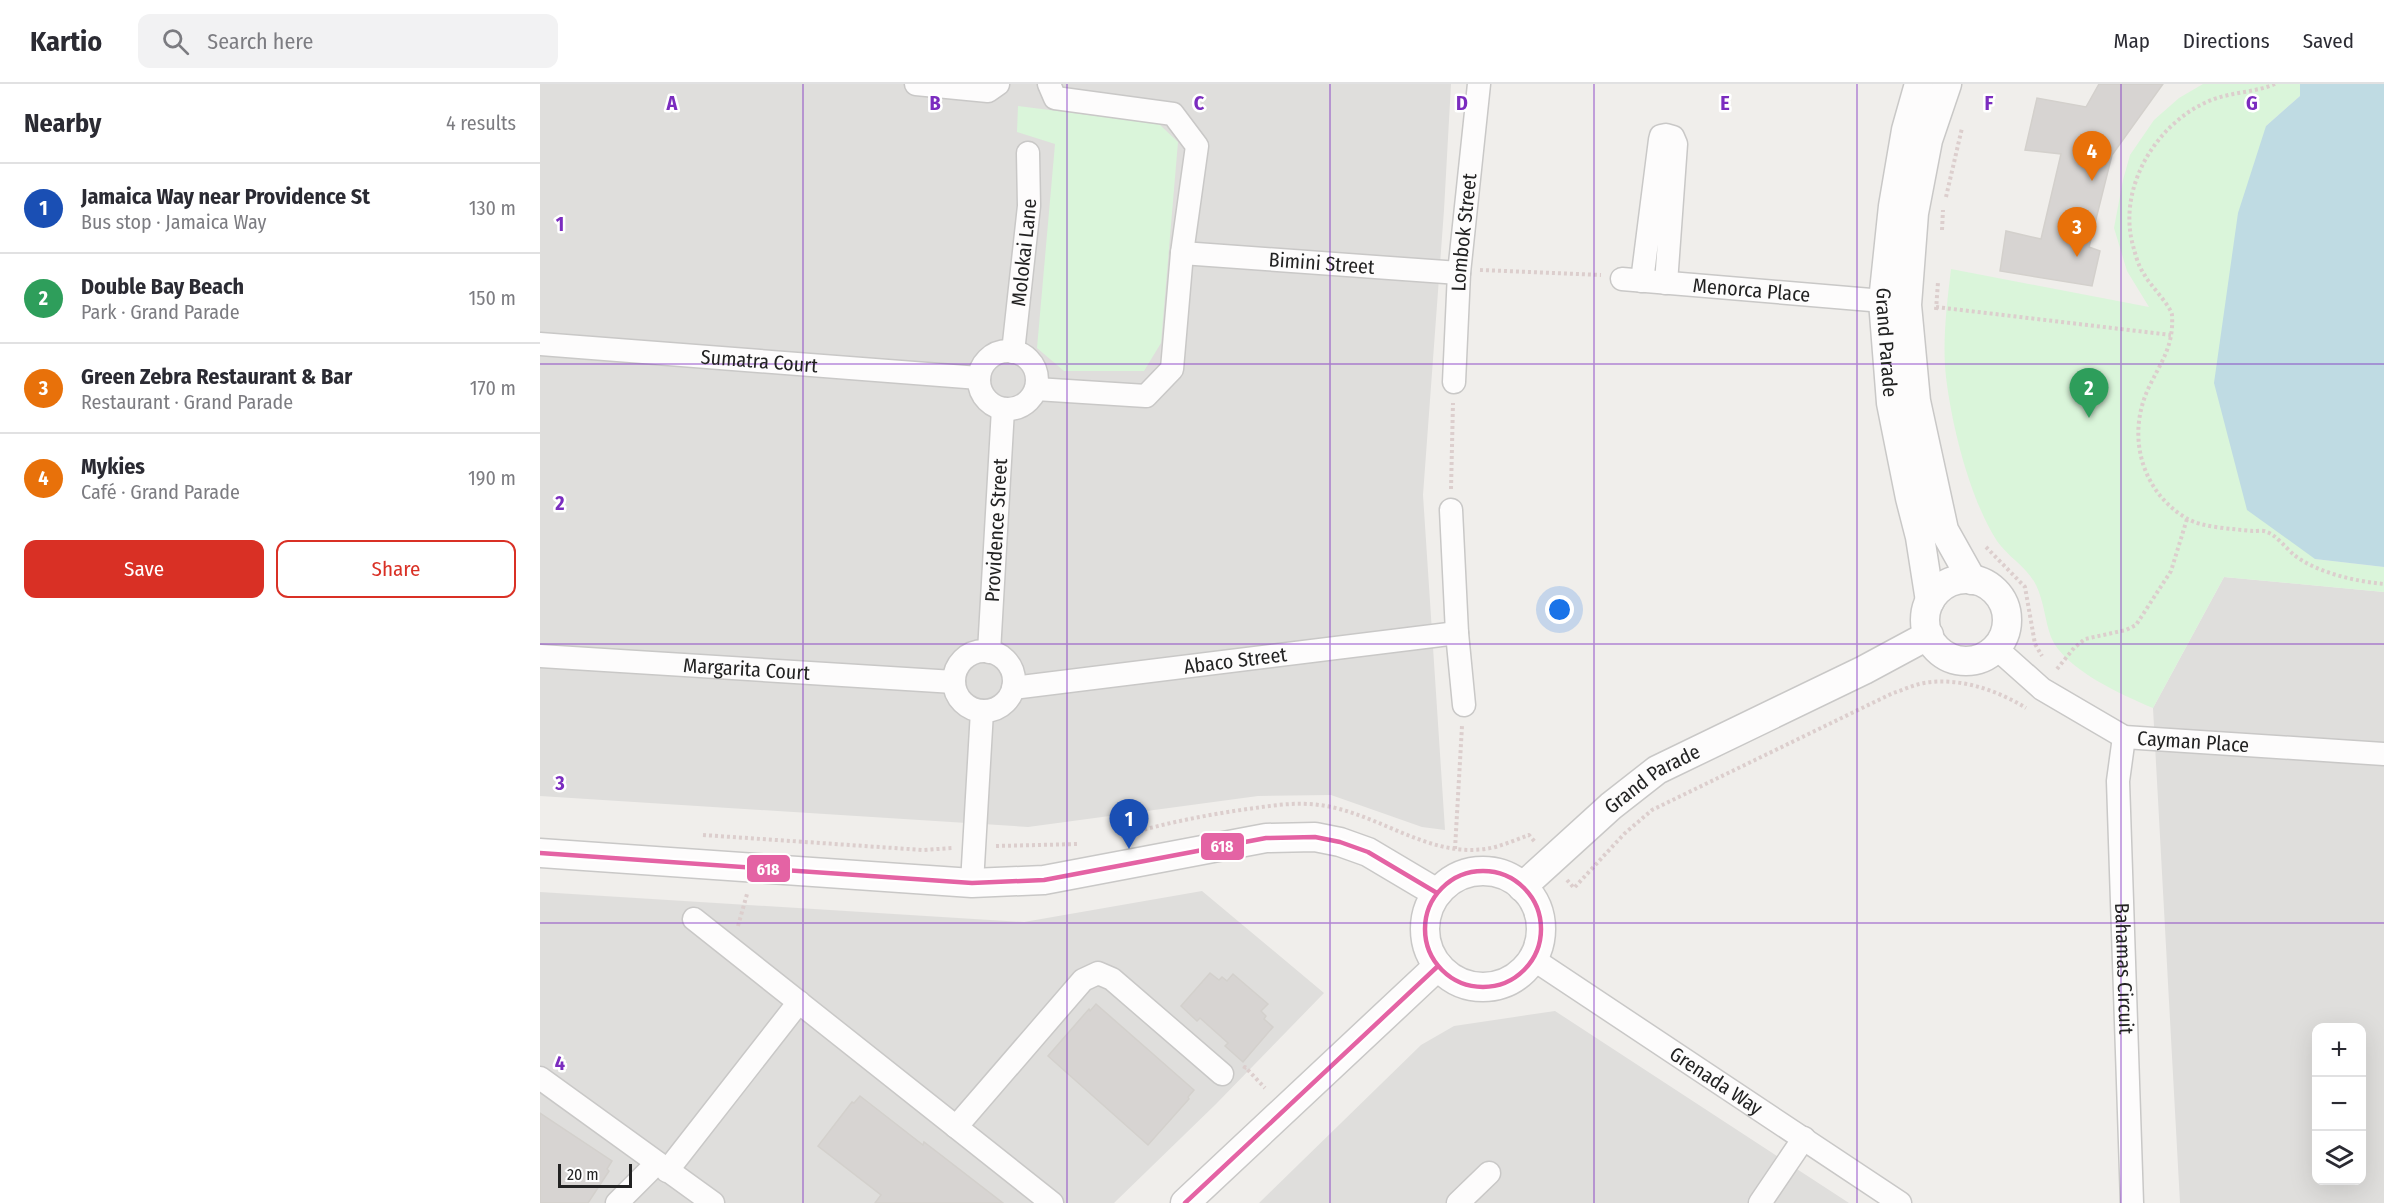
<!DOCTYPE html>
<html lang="en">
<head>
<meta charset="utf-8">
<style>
  :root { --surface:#fff; --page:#f2f2f3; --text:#2b2b33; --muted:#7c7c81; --line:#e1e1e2; --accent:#d93025 }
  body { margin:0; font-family:"Fira Sans Condensed",sans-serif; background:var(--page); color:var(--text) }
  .controls { position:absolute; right:18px; bottom:18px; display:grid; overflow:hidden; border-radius:12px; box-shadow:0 6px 24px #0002 }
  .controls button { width:54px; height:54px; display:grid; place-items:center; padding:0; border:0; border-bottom:2px solid var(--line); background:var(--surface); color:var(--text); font:30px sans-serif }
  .scale { position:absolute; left:18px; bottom:15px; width:74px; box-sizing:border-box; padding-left:6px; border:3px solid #222; border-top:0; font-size:16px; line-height:21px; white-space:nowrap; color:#222; -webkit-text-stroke:4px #fff; paint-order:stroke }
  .you { position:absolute; left:1020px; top:526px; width:21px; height:21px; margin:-15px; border:4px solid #fff; border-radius:50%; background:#1a73e8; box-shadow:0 0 0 9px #1a73e833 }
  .badge { display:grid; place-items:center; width:39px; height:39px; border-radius:50%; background:var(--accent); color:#fff; font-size:20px; font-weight:700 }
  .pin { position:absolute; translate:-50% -50px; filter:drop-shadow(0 2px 3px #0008) }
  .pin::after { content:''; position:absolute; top:32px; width:21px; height:18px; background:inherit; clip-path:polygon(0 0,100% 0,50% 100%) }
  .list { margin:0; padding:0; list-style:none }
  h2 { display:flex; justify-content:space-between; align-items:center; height:78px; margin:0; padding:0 24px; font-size:26px }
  h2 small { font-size:20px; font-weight:400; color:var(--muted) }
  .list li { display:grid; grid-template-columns:39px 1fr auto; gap:18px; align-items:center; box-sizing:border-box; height:90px; padding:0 24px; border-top:2px solid var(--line) }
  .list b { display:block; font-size:22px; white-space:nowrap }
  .list p { margin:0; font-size:20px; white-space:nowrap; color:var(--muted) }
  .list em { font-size:20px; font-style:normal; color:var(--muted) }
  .actions { display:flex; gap:12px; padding:18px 24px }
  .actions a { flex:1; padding:14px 0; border:2px solid var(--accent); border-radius:12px; text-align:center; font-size:21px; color:var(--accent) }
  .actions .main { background:var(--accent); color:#fff }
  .icon { flex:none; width:33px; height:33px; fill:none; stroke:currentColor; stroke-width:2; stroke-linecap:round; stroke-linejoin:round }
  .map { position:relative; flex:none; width:1844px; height:1119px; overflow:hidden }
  header { display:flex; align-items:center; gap:36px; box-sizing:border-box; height:84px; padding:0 30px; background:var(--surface); border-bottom:2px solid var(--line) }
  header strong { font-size:28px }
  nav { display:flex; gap:33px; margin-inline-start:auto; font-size:21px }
  .search { width:420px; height:54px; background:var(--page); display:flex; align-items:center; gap:15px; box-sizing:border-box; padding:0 21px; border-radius:12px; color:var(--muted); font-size:22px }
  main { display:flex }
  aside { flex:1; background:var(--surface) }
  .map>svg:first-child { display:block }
</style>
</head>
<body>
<header>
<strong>Kartio</strong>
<div class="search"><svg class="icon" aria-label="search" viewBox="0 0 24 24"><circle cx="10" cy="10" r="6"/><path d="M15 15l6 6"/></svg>Search here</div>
<nav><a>Map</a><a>Directions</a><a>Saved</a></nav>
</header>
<main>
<aside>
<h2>Nearby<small>4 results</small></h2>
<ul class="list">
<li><span class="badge" style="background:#1a4fb4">1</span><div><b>Jamaica Way near Providence St</b><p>Bus stop · Jamaica Way</p></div><em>130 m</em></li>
<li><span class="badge" style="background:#2e9e5b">2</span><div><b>Double Bay Beach</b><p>Park · Grand Parade</p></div><em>150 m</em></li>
<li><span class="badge" style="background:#e8710a">3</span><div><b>Green Zebra Restaurant &amp; Bar</b><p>Restaurant · Grand Parade</p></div><em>170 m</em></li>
<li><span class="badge" style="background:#e8710a">4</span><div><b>Mykies</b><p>Café · Grand Parade</p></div><em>190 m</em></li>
</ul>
<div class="actions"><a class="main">Save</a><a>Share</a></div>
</aside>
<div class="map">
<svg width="1844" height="1119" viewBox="0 0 1844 1119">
  <rect width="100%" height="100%" fill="#f0eeeb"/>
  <path fill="#dfdedc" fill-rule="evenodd" d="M0 0H911L904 126 883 411 905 746 882 743 791 711 718 712 488 743 0 712Z
    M1684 493 1844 508V1119H1640L1613 624ZM1776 944H1822V1096H1776Z
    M662 807 784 909 676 1020 574 1119H0V808L484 838Z
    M1015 927 1309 1119H719L881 961 914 942Z"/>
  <path fill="#daf5da" d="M1663 0H1760V12L1726 42 1775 475 1844 483V508L1684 493 1613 624C1582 611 1524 585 1511 553 1505 537 1504 517 1496 501 1487 483 1468 473 1457 457 1430 415 1412 343 1406 293 1402 257 1407 220 1411 185L1609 223 1587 187 1574 144 1583 96 1590 71 1614 36 1639 14Z
    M478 22 619 40 638 58 621 259 604 287H524L497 264 515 60 477 48Z"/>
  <path fill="#bfdbe3" d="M1760 0H1844V483L1775 475 1707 426 1674 299 1698 129 1726 42 1760 12Z"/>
  <path fill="#d7d4d2" stroke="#d3d0cc" stroke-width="1.5" d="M1559 0H1623L1572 71 1549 163 1560 167 1552 202 1460 187 1466 147 1501 155 1521 70 1485 66 1497 14 1546 23Z
    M670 889 679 896 682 893 687 897 693 890 728 920 721 927 726 932 724 935 733 943 703 978 685 962 688 959 660 934 657 937 641 922Z
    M556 920 654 1006 648 1013 649 1015 608 1061 508 972 549 925 550 927Z
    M320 1012 383 1061 384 1058 463 1119H335L341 1111 278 1062 312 1018 314 1019Z
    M0 1029 72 1077 67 1085 69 1087 48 1119H0Z"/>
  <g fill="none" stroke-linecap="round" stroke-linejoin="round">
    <defs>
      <g id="minor">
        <path d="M376 0 448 7 458 0"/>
        <path id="s1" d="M642 169 919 189"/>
        <path id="s2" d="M1082 195 1343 217"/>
        <path d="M1102 197 1120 56 1121 52 1126 51 1133 53 1136 60 1126 199"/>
        <path id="s3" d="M0 260 439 294"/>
        <circle cx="468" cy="296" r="29"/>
        <path id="s4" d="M473 268 489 122 488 69"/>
        <path id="s5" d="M914 298 919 189 939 0"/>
        <path d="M496 305 606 312 632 285 642 169 657 62 633 30 515 14 509 0"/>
        <path d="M911 426 917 549 924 621"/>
        <path id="s6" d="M1456 564 1502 605 1584 653 1844 670"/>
        <circle cx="444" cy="597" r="30"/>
        <path id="s7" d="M449 568 463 325"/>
        <path id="s8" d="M0 572 414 598"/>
        <path id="s9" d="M473 604 917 549"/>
        <path id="s10" d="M1584 653 1578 697 1592 1119"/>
        <path d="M432 799 442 627"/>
        <path d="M154 835 512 1119"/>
        <path id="s11" d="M993 875 1360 1119"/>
        <path d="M0 994 173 1119"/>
        <path d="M416 1043 543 896 558 889 572 895 682 990"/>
        <path d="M127 1087 259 918"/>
        <path d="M77 1119 117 1079"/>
        <path d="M918 1119 949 1089"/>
        <path d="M1220 1119 1264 1054"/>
      </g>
      <g id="tertiary">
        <path id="s12" d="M1379 0 1366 46 1353 122 1343 217 1351 319 1370 414 1380 453 1390 517"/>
        <path d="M1407 0 1388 56 1374 129 1367 221 1376 317 1404 446 1432 496"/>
        <circle cx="1426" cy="536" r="41"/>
        <path d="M0 769 432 799 504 796 726 754 775 753 800 758 828 768 897 809"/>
        <circle cx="943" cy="845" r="58"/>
        <path id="s13" d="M982 803 1071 722 1117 686 1324 586 1389 551"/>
        <path d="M645 1119 898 882"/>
      </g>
    </defs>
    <use href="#minor" stroke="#c9c8c7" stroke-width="25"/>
    <use href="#tertiary" stroke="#c9c8c7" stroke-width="31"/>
    <path stroke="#dccecd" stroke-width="4" stroke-dasharray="3 3" stroke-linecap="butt" d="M1735 0C1716 8 1694 8 1674 15 1617 36 1575 105 1594 165 1596 173 1599 183 1604 190 1609 200 1631 222 1632 231 1634 262 1621 278 1609 303 1586 351 1601 407 1646 434 1662 444 1695 445 1713 447 1717 447 1723 446 1727 448 1736 451 1746 464 1754 471 1778 489 1814 497 1844 500
      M1406 113 1422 44
      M1402 146 1403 126
      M940 186 1061 191
      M1396 223 1631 251
      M1396 226 1398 198
      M911 405 913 319
      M1446 463 1485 503 1495 560 1502 572
      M1517 585 1534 564 1545 555 1586 546 1596 541 1631 487 1647 435
      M163 751 383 766 413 764
      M581 752C625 739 670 730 715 724 736 721 758 718 779 721 837 728 886 773 945 765 960 763 975 756 989 751L995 758
      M456 762 539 760
      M915 765 922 642
      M1027 796 1034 804 1084 750 1112 726 1353 609C1363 606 1373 601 1384 599 1419 593 1457 606 1486 624
      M198 842 207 810
      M704 985 705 983 725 1004"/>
    <use href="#minor" stroke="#fdfcfc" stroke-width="22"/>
    <use href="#tertiary" stroke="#fdfcfc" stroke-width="28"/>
    <defs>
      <path id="bus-1" d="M0 769 432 799 504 796 726 754 775 753 800 758 828 768 897 809
        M885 845a58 58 0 1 1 116 0a58 58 0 1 1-116 0Z
        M645 1119 898 882"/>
    </defs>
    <use href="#bus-1" stroke="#fff" stroke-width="9"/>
    <use href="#bus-1" stroke="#e463a4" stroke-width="4.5"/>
  </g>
  <path fill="none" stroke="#7b2cbf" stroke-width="1.5" stroke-opacity="0.55" d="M263 0V1119M527 0V1119M790 0V1119M1054 0V1119M1317 0V1119M1581 0V1119M0 280H1844M0 560H1844M0 839H1844"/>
  <g text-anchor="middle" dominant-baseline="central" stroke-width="5" stroke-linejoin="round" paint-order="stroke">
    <g font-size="20" fill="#222" stroke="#fff">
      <text stroke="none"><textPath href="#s5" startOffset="150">Lombok Street</textPath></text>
      <text stroke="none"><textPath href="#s4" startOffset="100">Molokai Lane</textPath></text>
      <text stroke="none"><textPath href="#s1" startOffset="140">Bimini Street</textPath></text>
      <text stroke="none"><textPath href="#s2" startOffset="130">Menorca Place</textPath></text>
      <text stroke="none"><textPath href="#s12" startOffset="262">Grand Parade</textPath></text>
      <text stroke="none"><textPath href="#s3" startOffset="220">Sumatra Court</textPath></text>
      <text stroke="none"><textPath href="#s7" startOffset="122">Providence Street</textPath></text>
      <text stroke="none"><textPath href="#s9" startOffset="224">Abaco Street</textPath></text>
      <text stroke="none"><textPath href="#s8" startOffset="207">Margarita Court</textPath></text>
      <text stroke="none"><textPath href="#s6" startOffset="226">Cayman Place</textPath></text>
      <text stroke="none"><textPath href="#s13" startOffset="170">Grand Parade</textPath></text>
      <text stroke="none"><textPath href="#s10" startOffset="232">Bahamas Circuit</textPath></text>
      <text stroke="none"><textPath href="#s11" startOffset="220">Grenada Way</textPath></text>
    </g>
  </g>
  <g font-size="20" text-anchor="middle" font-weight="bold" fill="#7b2cbf" stroke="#fff" stroke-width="5" stroke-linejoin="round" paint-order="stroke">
    <text x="132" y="26">A</text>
    <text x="395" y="26">B</text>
    <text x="659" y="26">C</text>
    <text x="922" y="26">D</text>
    <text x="1185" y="26">E</text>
    <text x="1449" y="26">F</text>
    <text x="1712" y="26">G</text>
    <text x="20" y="147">1</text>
    <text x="20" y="426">2</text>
    <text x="20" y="706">3</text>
    <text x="20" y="986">4</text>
  </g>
  <g stroke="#fff" stroke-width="2">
    <rect x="660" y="748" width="45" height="29" rx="6" fill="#e463a4"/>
    <rect x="206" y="770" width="45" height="29" rx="6" fill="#e463a4"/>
  </g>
  <g font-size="16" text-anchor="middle" font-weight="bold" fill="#fff">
    <text x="682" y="768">618</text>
    <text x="228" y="791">618</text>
  </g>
</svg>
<div class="controls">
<button>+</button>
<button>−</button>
<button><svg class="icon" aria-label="layers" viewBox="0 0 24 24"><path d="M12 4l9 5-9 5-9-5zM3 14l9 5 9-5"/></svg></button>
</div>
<div class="scale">20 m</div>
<div class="you"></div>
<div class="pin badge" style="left:589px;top:765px;background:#1a4fb4">1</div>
<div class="pin badge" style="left:1549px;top:334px;background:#2e9e5b">2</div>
<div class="pin badge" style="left:1537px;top:173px;background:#e8710a">3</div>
<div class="pin badge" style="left:1552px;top:97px;background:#e8710a">4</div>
</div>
</main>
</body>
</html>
